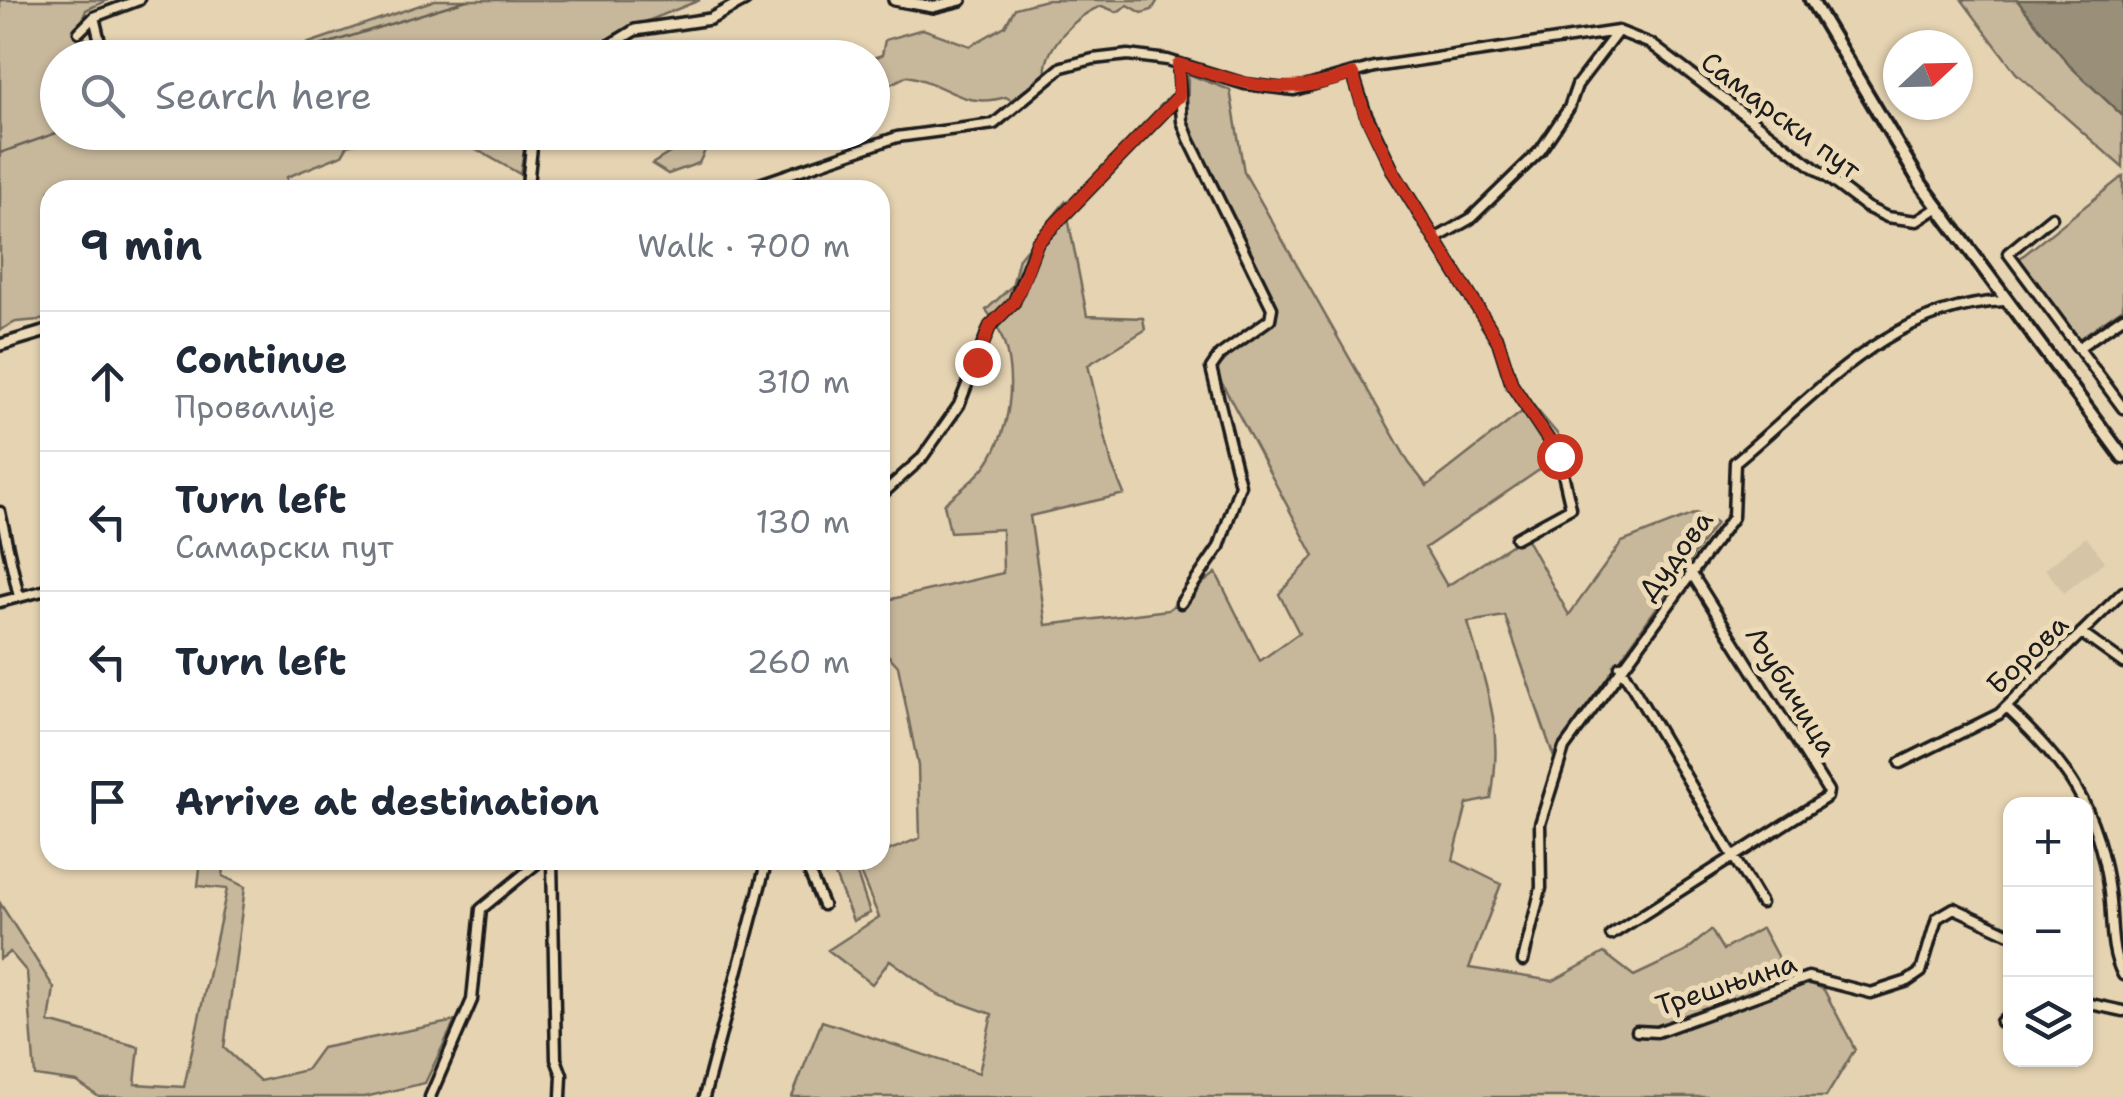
<!DOCTYPE html>
<html lang="en">
<head>
<meta charset="utf-8">
<style>
  :root { --surface:#fff; --page:#f6f6f7; --text:#1f2937; --muted:#747a83; --line:#e0e1e3 }
  body { margin:0; font-family:"Shantell Sans",sans-serif; background:var(--page); color:var(--text) }
  .controls { position:absolute; right:30px; bottom:30px; display:grid; overflow:hidden; border-radius:20px; box-shadow:0 2px 8px #0004 }
  .controls button { width:90px; height:90px; display:grid; place-items:center; padding:0; border:0; border-bottom:2px solid var(--line); background:var(--surface); color:var(--text); font:50px sans-serif }
  .compass { position:absolute; left:1883px; top:30px; width:90px; height:90px; border-radius:50%; background:var(--surface); box-shadow:0 2px 8px #0004; rotate:68deg }
  .stop { position:absolute; width:30px; height:30px; margin:-22px; border:8px solid #c8321e; border-radius:50%; background:#fff }
  .stop.end { background:#c8321e; border-color:#fff; box-shadow:0 2px 10px #0008 }
  .list { margin:0; padding:0; list-style:none }
  h2 { display:flex; justify-content:space-between; align-items:center; height:130px; margin:0; padding:0 40px; font-size:42px }
  h2 small { font-size:32px; font-weight:400; color:var(--muted) }
  .list li { display:grid; grid-template-columns:65px 1fr auto; gap:30px; align-items:center; box-sizing:border-box; height:140px; padding:0 40px; border-top:2px solid var(--line) }
  .list b { display:block; font-size:38px; white-space:nowrap }
  .list p { margin:0; font-size:32px; white-space:nowrap; color:var(--muted) }
  .list em { font-size:32px; font-style:normal; color:var(--muted) }
  .icon { flex:none; width:55px; height:55px; fill:none; stroke:currentColor; stroke-width:2; stroke-linecap:round; stroke-linejoin:round }
  .map { position:relative; flex:none; width:2123px; height:1097px; overflow:hidden }
  .search { position:absolute; background:var(--surface); box-shadow:0 2px 8px #0004; left:40px; top:40px; width:850px; height:110px; display:flex; align-items:center; gap:25px; box-sizing:border-box; padding:0 35px; border-radius:55px; color:var(--muted); font-size:38px }
  .panel { position:absolute; background:var(--surface); box-shadow:0 2px 8px #0004; left:40px; top:180px; width:850px; height:690px; border-radius:30px }
  .map>svg:first-child { display:block }
</style>
</head>
<body>
<div class="map">
<svg width="2123" height="1097" viewBox="0 0 2123 1097">
  <rect width="100%" height="100%" fill="#e5d3b2"/>
  <filter id="ink" filterUnits="userSpaceOnUse"><feTurbulence type="fractalNoise" baseFrequency=".01" numOctaves="2"/><feDisplacementMap in="SourceGraphic" scale="20" xChannelSelector="R" yChannelSelector="G"/><feConvolveMatrix kernelMatrix="1 2 1 2 8 2 1 2 1" color-interpolation-filters="sRGB"/></filter>
  <g filter="url(#ink)">
    <path fill="#d5c5a6" d="M2086 537 2105 561 2064 593 2045 569Z"/>
    <path fill="#c7b89c" stroke="#726a5c" stroke-width="2.5" d="M0 0H108L86 10 82 24 88 57 58 58V132L391 133 348 145 342 155 287 177 288 190H50V319L16 322 0 330Z
      M435 0H700L615 34 580 57 265 58Z
      M1046 0H1158L1152 10 1142 13 1128 5 1117 12 1102 6C1078 13 1042 49 1046 76L1011 100 1006 97C960 110 948 83 907 76L873 93V58L882 55 885 40 923 29 970 46 1005 26 1015 8Z
      M1962 0H2017L2070 66 2123 116V168L2016 73Z
      M1188 74 1230 90 1244 172 1409 463 1427 486 1532 404 1570 449 1425 548 1447 586 1525 536 1569 615 1622 542 1696 513 1716 523 1553 755 1505 616 1468 622C1487 690 1504 728 1491 799L1467 804 1453 860 1501 884 1469 968 1553 981 1604 953 1634 976 1685 952 1711 930 1723 950 1762 928 1784 969 1824 990 1855 1049 1826 1097H792L822 1021 979 1073 992 1014 938 995 890 960 872 984 828 950 879 917 856 863 880 860V854L920 838 918 766 898 666 880 646 883 601 1003 573 1002 529 950 532 944 504C959 491 980 476 990 459 1016 416 1019 350 986 310L1012 286 1019 258 1065 202 1087 316 1143 318 1145 330 1088 365 1112 465 1124 494 1030 516 1046 625 1168 610 1216 573 1260 661 1299 633 1279 594 1314 556 1215 370 1270 316 1263 280 1187 124Z
      M447 133H527L520 174Z
      M679 133V132L732 133 709 142 699 163 668 174 652 164 679 147Z
      M2123 176V308L2070 345 2010 266Z
      M201 860H225L223 876 245 887 224 1048 260 1081 306 1070 322 1048 455 1021 425 1083 365 1097H99L77 1082 35 1076 27 972 10 952 0 959V903L54 988 49 1022 139 1047 135 1084 184 1087 227 889 198 886Z
      M855 868 870 913 853 921 835 875Z"/>
    <path fill="#9a907a" stroke="#686254" stroke-width="2.5" d="M2017 0H2123V116L2070 66Z"/>
    <g fill="none" stroke-linecap="round" stroke-linejoin="round">
      <path stroke="#686254" stroke-width="2.5" d="M281 58 467 0
        M0 153 59 132"/>
      <defs>
        <path id="minor" d="M79 32 94 17
          M104 58 94 17 139 0
          M1178 64 1182 121 1189 139 1272 308 1270 319 1220 355 1211 368 1240 485 1219 547 1181 603
          M1353 74 1365 112 1394 173 1498 341 1512 385 1559 456 1571 508 1516 538
          M742 190 897 137 994 124 1062 67 1093 59 1128 55 1167 60 1245 84 1294 90 1374 67 1618 31 1651 44 1866 207 1887 217 1917 221 1937 208
          M2052 217 2008 253 2123 408
          M1435 239 1470 219 1540 151 1569 108 1577 85 1618 31
          M2078 348 2123 317
          M880 496 921 459 959 405 990 326 1014 302 1037 243 1179 96
          M0 512 19 597
          M0 602 50 589
          M2081 633 2123 663
          M1620 666 1761 903
          M2007 708C2068 765 2098 807 2109 892 2113 920 2109 949 2123 975
          M1900 763 1999 714 2123 592
          M552 860 556 1059 562 1075 561 1097
          M804 860 823 905
          M1611 935 1827 797 1828 791 1690 571
          M1523 961 1541 888 1540 824 1564 748 1733 517 1735 462C1819 393 1888 306 2004 301
          M2086 1003 2123 1011
          M2001 1022 2010 1013
          M1637 1031 1657 1032 1808 977 1871 993 1908 981 1921 972 1937 918 1954 908 2010 934
          M430 1097 472 1000 481 909 541 860
          M704 1097 767 860"/>
        <path id="tertiary" d="M894 0 933 7 961 0
          M589 58 635 30 710 19 745 0
          M527 190 533 132
          M0 345 50 330"/>
        <path id="secondary" d="M1811 0 1921 184 2123 457"/>
      </defs>
      <use href="#minor" stroke="#1c1c1c" stroke-width="15"/>
      <use href="#tertiary" stroke="#1c1c1c" stroke-width="16"/>
      <use href="#secondary" stroke="#1c1c1c" stroke-width="18"/>
      <use href="#minor" stroke="#eddbb8" stroke-width="8"/>
      <use href="#tertiary" stroke="#eddbb8" stroke-width="9"/>
      <use href="#secondary" stroke="#eddbb8" stroke-width="10"/>
    </g>
  </g>
  <g fill="none" stroke-linecap="round" stroke-linejoin="round" filter="url(#ink)">
    <path stroke="#c8321e" stroke-width="12" d="M977 362 990 326 1014 302 1022 285 1037 243 1179 96 1178 64C1245 84 1285 99 1353 74L1364 112 1394 173 1498 341 1512 385 1559 456"/>
  </g>
  <g text-anchor="middle" dominant-baseline="central" stroke-width="10" stroke-linejoin="round" paint-order="stroke">
    <g font-size="28" fill="#1c1c1c" stroke="#eddbb8">
      <text transform="translate(1781 115) rotate(37)">Самарски пут</text>
      <text transform="translate(1675 555) rotate(-53)">Дудова</text>
      <text transform="translate(2027 654) rotate(-44)">Борова</text>
      <text transform="translate(1792 691) rotate(58)">Љубичица</text>
      <text transform="translate(1726 984) rotate(-18)">Трешњина</text>
    </g>
  </g>
</svg>
<div class="controls">
<button>+</button>
<button>−</button>
<button><svg class="icon" aria-label="layers" viewBox="0 0 24 24"><path d="M12 4l9 5-9 5-9-5zM3 14l9 5 9-5"/></svg></button>
</div>
<svg class="compass" viewBox="-18 -18 36 36"><path d="M0-13l5 13h-10z" fill="#e53935"/><path d="M0 13l5-13h-10z" fill="#747a83"/></svg>
<div class="stop" style="left:1559px;top:456px"></div>
<div class="stop end" style="left:977px;top:362px"></div>
<div class="search"><svg class="icon" aria-label="search" viewBox="0 0 24 24"><circle cx="10" cy="10" r="6"/><path d="M15 15l6 6"/></svg>Search here</div>
<section class="panel">
<h2>9 min<small>Walk · 700 m</small></h2>
<ul class="list">
<li><svg class="icon" aria-label="ahead" viewBox="0 0 24 24"><path d="M12 20V5M6 11l6-6 6 6"/></svg><div><b>Continue</b><p>Провалије</p></div><em>310 m</em></li>
<li><svg class="icon" aria-label="left" viewBox="0 0 24 24"><path d="M17 20v-9H6M10 6l-5 5 5 5"/></svg><div><b>Turn left</b><p>Самарски пут</p></div><em>130 m</em></li>
<li><svg class="icon" aria-label="left" viewBox="0 0 24 24"><path d="M17 20v-9H6M10 6l-5 5 5 5"/></svg><div><b>Turn left</b></div><em>260 m</em></li>
<li><svg class="icon" aria-label="arrive" viewBox="0 0 24 24"><path d="M6 21V4h12l-3 4 3 4H6"/></svg><div><b>Arrive at destination</b></div></li>
</ul>
</section>
</div>
</body>
</html>
